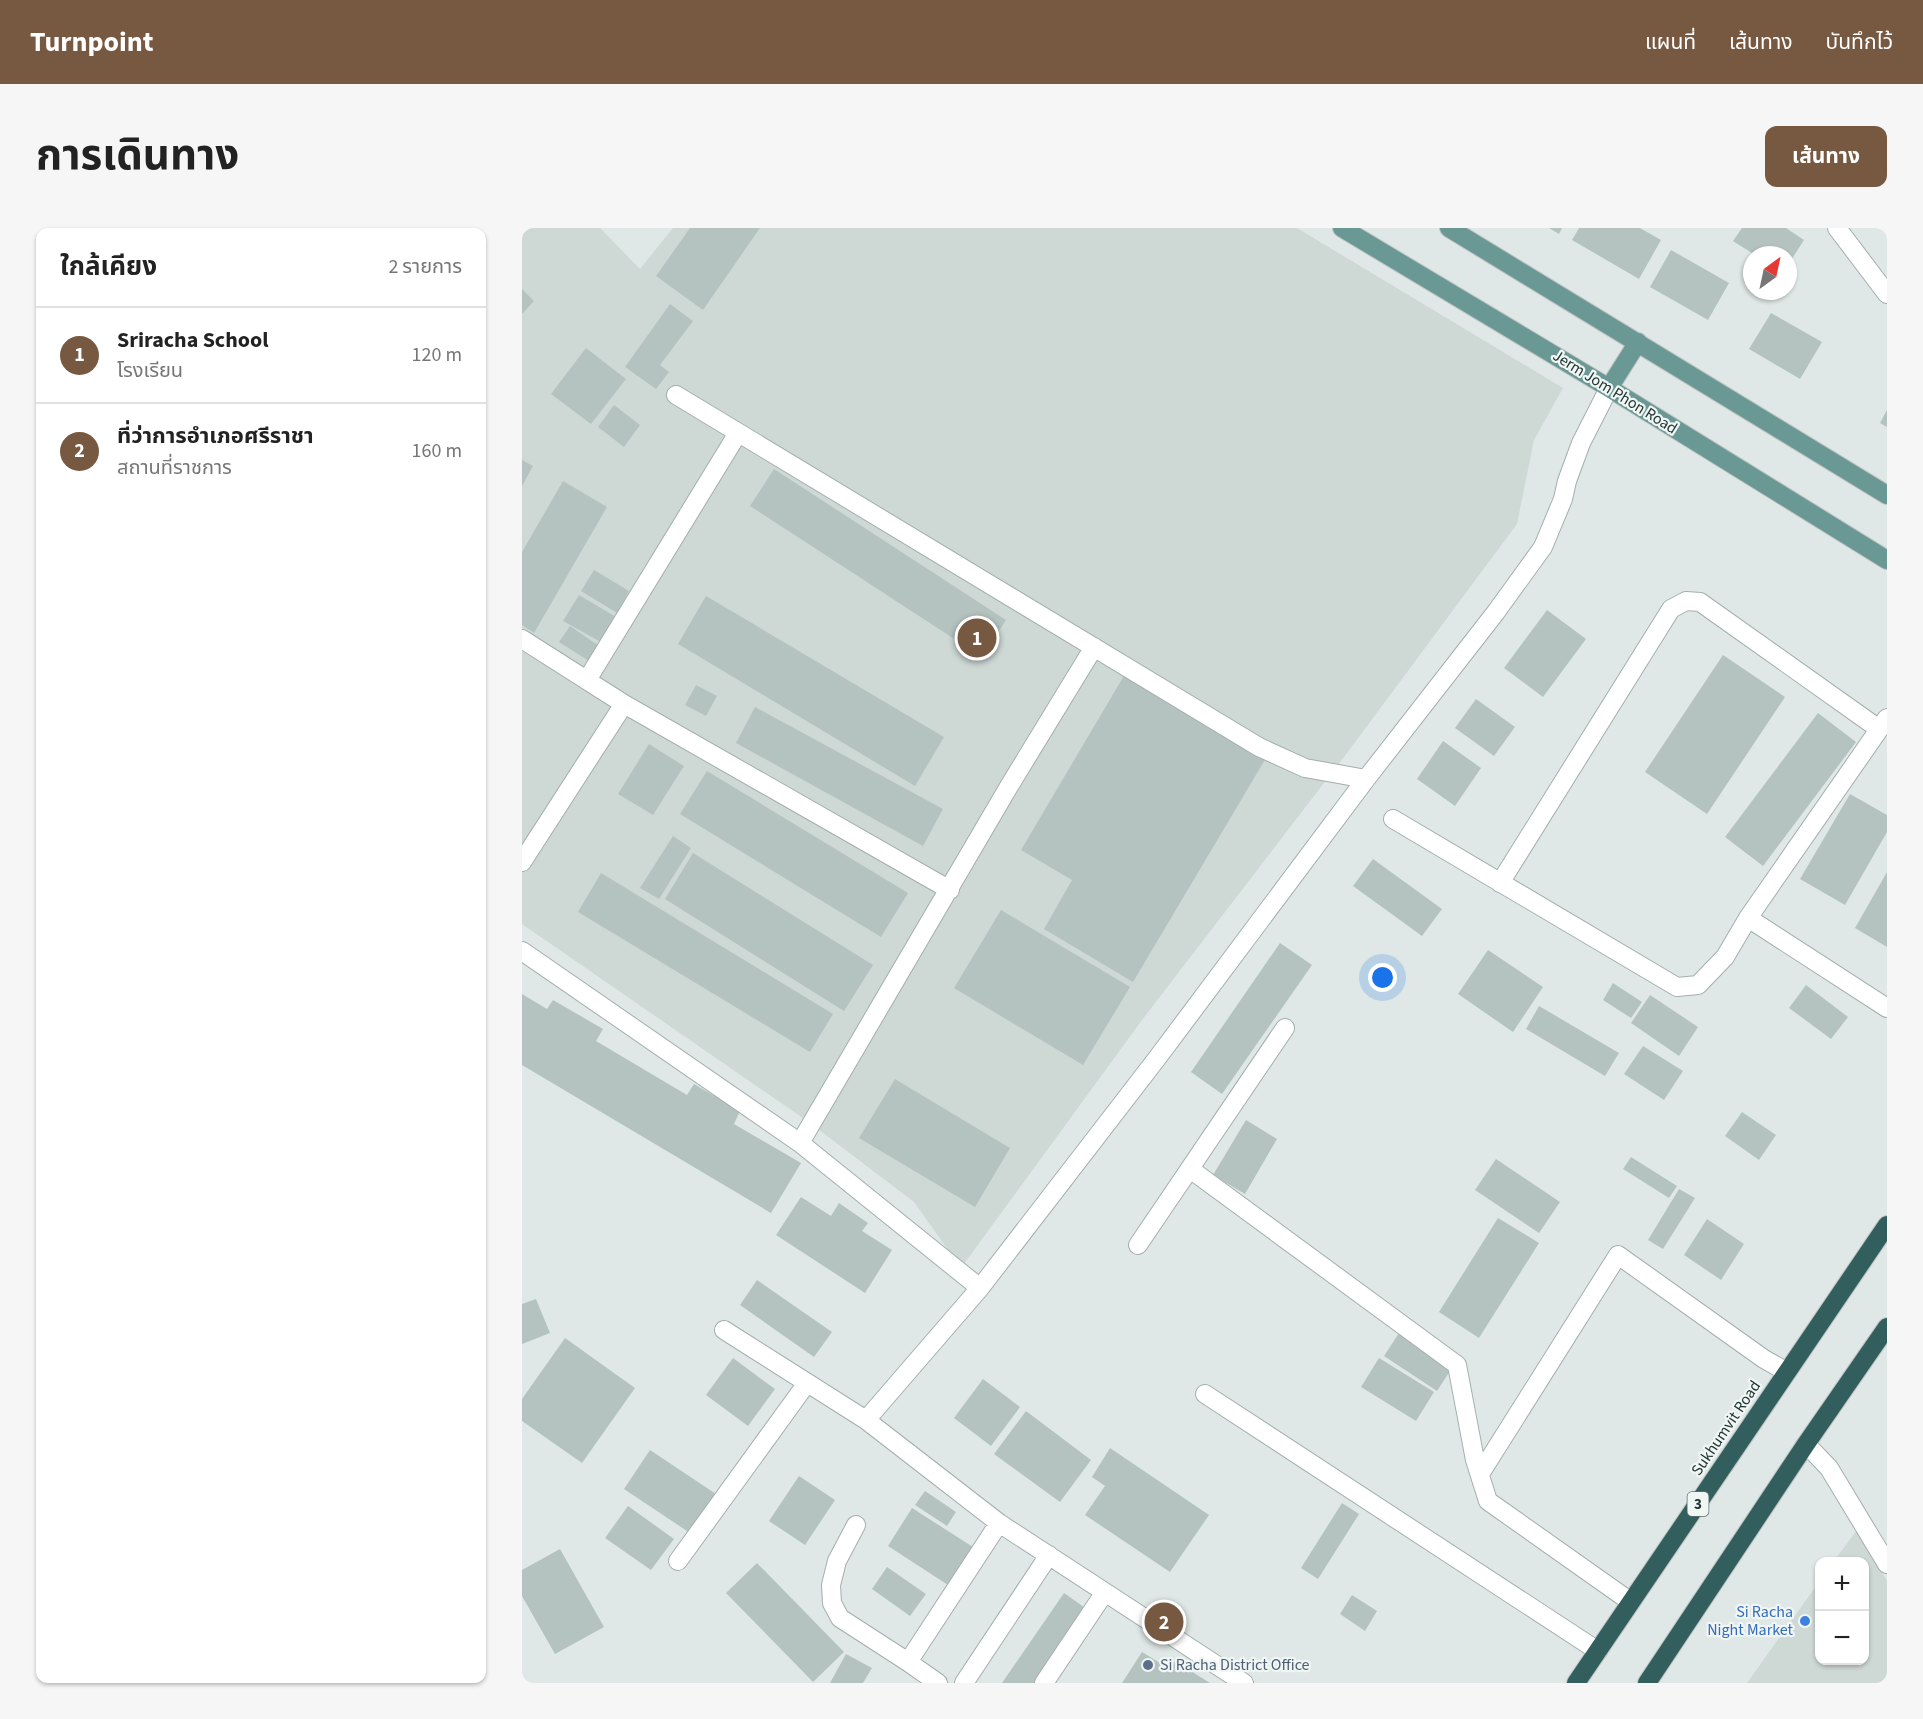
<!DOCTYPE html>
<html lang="th">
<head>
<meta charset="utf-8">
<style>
  :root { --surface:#fff; --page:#f6f6f6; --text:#222; --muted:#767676; --line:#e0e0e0; --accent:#775941 }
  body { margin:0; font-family:"Source Sans 3","Noto Sans Thai",sans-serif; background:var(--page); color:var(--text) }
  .controls { position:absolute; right:18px; bottom:18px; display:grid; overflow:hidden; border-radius:12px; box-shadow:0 2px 4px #0004 }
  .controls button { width:54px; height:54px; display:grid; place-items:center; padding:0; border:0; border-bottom:2px solid var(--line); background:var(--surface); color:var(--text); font:30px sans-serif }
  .compass { position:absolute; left:1221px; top:18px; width:54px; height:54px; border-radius:50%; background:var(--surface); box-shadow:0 2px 4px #0004; rotate:33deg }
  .you { position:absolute; left:861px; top:750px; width:21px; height:21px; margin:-15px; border:4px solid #fff; border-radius:50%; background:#1a73e8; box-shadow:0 0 0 9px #1a73e833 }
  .badge { display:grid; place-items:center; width:39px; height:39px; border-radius:50%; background:var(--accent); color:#fff; font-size:20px; font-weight:700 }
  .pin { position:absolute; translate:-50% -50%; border:3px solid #fff; box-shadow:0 2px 6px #0006 }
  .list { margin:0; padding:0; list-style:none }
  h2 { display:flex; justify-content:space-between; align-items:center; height:78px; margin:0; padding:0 24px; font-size:26px }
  h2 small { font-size:20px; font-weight:400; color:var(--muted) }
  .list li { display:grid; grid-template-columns:39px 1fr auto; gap:18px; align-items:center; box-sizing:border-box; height:96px; padding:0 24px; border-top:2px solid var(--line) }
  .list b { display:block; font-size:22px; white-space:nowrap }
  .list p { margin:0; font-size:20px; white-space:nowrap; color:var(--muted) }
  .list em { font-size:20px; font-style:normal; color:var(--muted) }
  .map { position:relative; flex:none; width:1365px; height:1455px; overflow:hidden; border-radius:12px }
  header { display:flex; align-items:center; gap:36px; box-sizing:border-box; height:84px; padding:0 30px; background:var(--accent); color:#fff }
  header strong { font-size:28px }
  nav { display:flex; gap:33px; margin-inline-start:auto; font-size:21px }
  .intro { display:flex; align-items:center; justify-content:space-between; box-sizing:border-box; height:144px; padding:0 36px }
  h1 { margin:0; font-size:42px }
  .button { padding:15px 27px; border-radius:12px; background:var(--accent); color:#fff; font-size:21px; font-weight:700 }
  main { display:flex; gap:36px; padding:0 36px }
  aside { flex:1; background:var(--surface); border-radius:12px; box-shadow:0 2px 4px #0004 }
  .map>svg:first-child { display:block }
</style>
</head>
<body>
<header>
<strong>Turnpoint</strong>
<nav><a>แผนที่</a><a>เส้นทาง</a><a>บันทึกไว้</a></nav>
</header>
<div class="intro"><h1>การเดินทาง</h1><a class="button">เส้นทาง</a></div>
<main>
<aside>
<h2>ใกล้เคียง<small>2 รายการ</small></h2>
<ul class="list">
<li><span class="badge">1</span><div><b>Sriracha School</b><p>โรงเรียน</p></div><em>120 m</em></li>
<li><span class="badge">2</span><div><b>ที่ว่าการอำเภอศรีราชา</b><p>สถานที่ราชการ</p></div><em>160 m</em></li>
</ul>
</aside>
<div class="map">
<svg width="1365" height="1455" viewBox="0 0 1365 1455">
  <rect width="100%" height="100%" fill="#dfe8e6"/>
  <path fill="#ced8d5" d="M0 0H78L118 41 151 0H775L1041 160 1012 212 995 296 825 525 620 792 439 1040 392 974 288 895 0 696Z
    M1335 1302 1365 1353V1455H1225L1297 1354 1298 1432H1342V1334L1312 1333Z"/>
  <path fill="#b5c3c0" d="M168 0H238L181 82 134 48Z
    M1027 0H1040L1037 6Z
    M1057 0H1118L1139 12 1117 51 1050 12Z
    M1220 0H1264L1282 12 1266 37V27H1233L1211 13Z
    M1149 22 1207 55 1186 92 1128 59Z
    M0 61 12 73 0 86Z
    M148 76 171 93 138 137 147 144 134 161 103 139Z
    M1249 85 1300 114 1278 151 1227 121Z
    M64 120 104 151 69 196 29 166Z
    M92 177 118 197 102 219 76 199Z
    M1365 182V199L1358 195Z
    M0 232 11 238 0 258Z
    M252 241 484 392 460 429 228 278Z
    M41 253 85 279 12 405 0 397V324Z
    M72 342 107 363 95 385 59 363Z
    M57 367 94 389 79 414 41 393Z
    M184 368 422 509 393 558 156 416Z
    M1025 382 1064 411 1021 469 982 440Z
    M48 398 77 418 67 433 37 414Z
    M1201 427 1263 469 1185 586 1123 544Z
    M603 446 744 530 611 754 522 701 550 652 499 622Z
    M174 457 195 468 184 488 163 477Z
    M954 471 993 499 972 528 933 500Z
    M233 479 421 581 401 618 214 515Z
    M1296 485 1334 514 1241 638 1203 609Z
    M921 513 959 540 933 578 895 551Z
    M127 516 162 538 131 587 96 566Z
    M185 543 386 665 359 709 158 586Z
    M1328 566 1365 587V604L1323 677 1278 651Z
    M151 608 169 620 137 671 118 660Z
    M171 625 351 737 322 783 143 671Z
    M851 631 920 681 900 708 831 658Z
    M1365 644V719L1333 700Z
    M79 645 311 786 288 824 56 684Z
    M479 682 608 759 561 837 432 760Z
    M758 715 790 737 700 866 669 844Z
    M966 722 1021 759 991 804 936 766Z
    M1091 755 1120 774 1109 790 1081 772Z
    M1284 757 1326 789 1309 811 1267 780Z
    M0 766 25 781 31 772 81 801 74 813 165 867 172 856 218 883 212 896 279 935 249 985 0 837Z
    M1128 767 1176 799 1157 828 1109 795Z
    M1017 778 1097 825 1083 848 1004 801Z
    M1121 818 1161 843 1142 872 1102 846Z
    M373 851 488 920 453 979 337 910Z
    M1220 884 1254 907 1237 932 1203 908Z
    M724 892 755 911 723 966 691 947Z
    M1109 929 1155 958 1147 970 1101 941Z
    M974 931 1038 974 1017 1005 953 962Z
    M1157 961 1173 970 1141 1021 1126 1012Z
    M279 969 309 988 317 975 346 995 340 1003 370 1022 343 1065 254 1007Z
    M976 990 1017 1015 957 1110 917 1084Z
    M1185 991 1222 1016 1199 1052 1162 1027Z
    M235 1052 310 1104 292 1129 218 1077Z
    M14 1071 28 1105 0 1116V1076Z
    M877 1105 930 1140 915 1163 862 1128Z
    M43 1110 113 1160 60 1235 0 1193V1171Z
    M211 1130 253 1161 226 1198 184 1167Z
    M857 1130 912 1164 894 1193 839 1159Z
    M461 1151 498 1179 469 1218 432 1190Z
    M504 1183 569 1232 538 1274 472 1226Z
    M588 1220 687 1287 648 1344 563 1287 583 1258 570 1249Z
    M128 1222 194 1266 168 1305 102 1261Z
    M277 1248 313 1272 283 1317 247 1293Z
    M403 1263 434 1284 425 1298 393 1277Z
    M820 1275 837 1286 796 1351 779 1340Z
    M106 1278 152 1311 129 1342 83 1310Z
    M390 1280 451 1319 426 1357 366 1318Z
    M38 1321 82 1399 33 1426 0 1368V1342Z
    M235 1335 322 1424 291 1454 204 1365Z
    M365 1339 404 1366 388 1388 350 1361Z
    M542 1365 569 1384 521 1455H480Z
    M830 1367 855 1383 843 1403 818 1386Z
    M620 1424 648 1441 653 1433 688 1455H600Z
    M324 1426 350 1440 341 1455H308Z"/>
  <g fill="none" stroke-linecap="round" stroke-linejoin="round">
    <defs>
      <path id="minor" d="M1315 0 1365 66
        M154 167 737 519 783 540 844 551
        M0 411 102 476 428 662
        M65 452 216 205
        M1365 490 1226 690 1365 780
        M871 591 1155 759 1176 757 1203 729 1226 690
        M0 634 102 476
        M978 655 1149 381 1164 373 1178 374 1357 501
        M0 723 278 915 458 1060
        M278 915 486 560 572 419
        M668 941 935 1137 953 1232 966 1273 1109 1374
        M616 1017 763 800
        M202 1102 344 1192
        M683 1166 1076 1423
        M1284 1216 1307 1240 1365 1336
        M958 1246 1096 1027 1242 1131 1265 1144
        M477 1295 344 1192 458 1060 636 829 844 551 974 384 1021 319 1041 271 1045 253 1059 215 1087 160
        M334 1297 315 1333 309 1357 310 1375 318 1390 386 1434
        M156 1333 285 1155
        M416 1455 386 1434 477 1295 722 1455
        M442 1455 527 1327
        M522 1455 583 1364"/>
      <path id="major" d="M820 0 1087 160 1365 332
        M927 0 1365 267
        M1087 160 1116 114"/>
      <path id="highway" d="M1054 1455 1365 997
        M1125 1455 1284 1216 1365 1099"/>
    </defs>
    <use href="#minor" stroke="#a3afad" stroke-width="20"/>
    <use href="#major" stroke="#bdc3c2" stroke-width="20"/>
    <use href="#highway" stroke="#bdc3c2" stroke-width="20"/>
    <use href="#minor" stroke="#fff" stroke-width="18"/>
    <use href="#major" stroke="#6a9895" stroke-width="18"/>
    <use href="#highway" stroke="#325f5e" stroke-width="18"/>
  </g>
  <circle fill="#3f7fe0" stroke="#eff6f4" stroke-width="2" cx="1283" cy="1393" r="6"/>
  <circle fill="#5c6f8a" stroke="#eff6f4" stroke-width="2" cx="626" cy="1437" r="6"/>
  <g text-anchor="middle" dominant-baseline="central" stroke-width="4.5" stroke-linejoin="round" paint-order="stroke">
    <rect fill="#eff6f4" stroke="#60706e" stroke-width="1.5" x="1165.5" y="1264" width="21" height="24" rx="4.5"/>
    <g font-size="15" font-weight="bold" fill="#233635">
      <text x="1176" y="1276">3</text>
    </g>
    <g font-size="16" fill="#233635" stroke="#eff6f4">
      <text transform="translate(1093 164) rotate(32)">Jerm Jom Phon Road</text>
      <text transform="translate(1204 1200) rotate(-56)">Sukhumvit Road</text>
    </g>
    <g font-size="16" fill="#366cbe" stroke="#eff6f4" text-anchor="end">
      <text x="1271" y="1384">Si Racha<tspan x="1271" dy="18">Night Market</tspan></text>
    </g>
    <g font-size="16" fill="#4e5e75" stroke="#eff6f4" text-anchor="start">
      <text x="638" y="1437">Si Racha District Office</text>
    </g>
  </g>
</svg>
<div class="controls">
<button>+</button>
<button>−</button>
</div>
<svg class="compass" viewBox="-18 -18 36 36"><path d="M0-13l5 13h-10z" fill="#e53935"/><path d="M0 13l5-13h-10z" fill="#767676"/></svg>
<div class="you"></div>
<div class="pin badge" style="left:455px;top:410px">1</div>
<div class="pin badge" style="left:642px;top:1394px">2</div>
</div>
</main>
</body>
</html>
